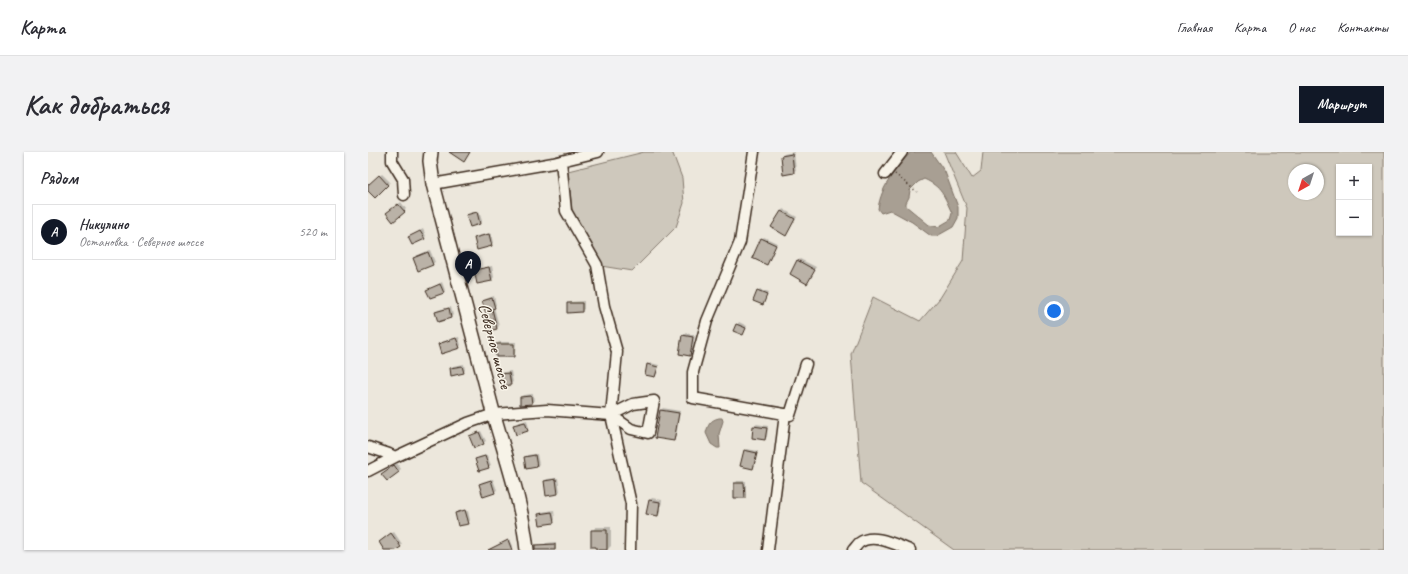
<!DOCTYPE html>
<html lang="ru">
<head>
<meta charset="utf-8">
<style>
  :root { --surface:#fff; --page:#f2f2f3; --text:#2b2b33; --muted:#7c7c81; --line:#e1e1e2; --accent:#111827 }
  body { margin:0; font-family:Caveat,sans-serif; background:var(--page); color:var(--text) }
  .controls { position:absolute; right:12px; top:12px; display:grid; overflow:hidden; border-radius:0px; box-shadow:0 1px 3px #0004 }
  .controls button { width:36px; height:36px; display:grid; place-items:center; padding:0; border:0; border-bottom:1px solid var(--line); background:var(--surface); color:var(--text); font:20px sans-serif }
  .compass { position:absolute; left:920px; top:12px; width:36px; height:36px; border-radius:50%; background:var(--surface); box-shadow:0 1px 3px #0004; rotate:219deg }
  .you { position:absolute; left:686px; top:159px; width:14px; height:14px; margin:-10px; border:3px solid #fff; border-radius:50%; background:#1a73e8; box-shadow:0 0 0 6px #1a73e833 }
  .badge { display:grid; place-items:center; width:26px; height:26px; border-radius:50%; background:var(--accent); color:#fff; font-size:13px; font-weight:700 }
  .pin { position:absolute; translate:-50% -33px; filter:drop-shadow(0 1px 2px #0008) }
  .pin::after { content:''; position:absolute; top:21px; width:14px; height:12px; background:inherit; clip-path:polygon(0 0,100% 0,50% 100%) }
  .list { margin:0; padding:0; list-style:none }
  h2 { display:flex; justify-content:space-between; align-items:center; height:52px; margin:0; padding:0 16px; font-size:17px }
  h2 small { font-size:13px; font-weight:400; color:var(--muted) }
  .list li { display:grid; grid-template-columns:26px 1fr auto; gap:12px; align-items:center; box-sizing:border-box; height:56px; margin:0 8px 8px; padding:0 8px; border:1px solid var(--line); border-radius:0px }
  .list b { display:block; font-size:15px; white-space:nowrap }
  .list p { margin:0; font-size:13px; white-space:nowrap; color:var(--muted) }
  .list em { font-size:13px; font-style:normal; color:var(--muted) }
  .map { position:relative; flex:none; width:1016px; height:398px; overflow:hidden; border-radius:0px }
  header { display:flex; align-items:center; gap:24px; box-sizing:border-box; height:56px; padding:0 20px; background:var(--surface); border-bottom:1px solid var(--line) }
  header strong { font-size:19px }
  nav { display:flex; gap:22px; margin-inline-start:auto; font-size:14px }
  .intro { display:flex; align-items:center; justify-content:space-between; box-sizing:border-box; height:96px; padding:0 24px }
  h1 { margin:0; font-size:28px }
  .button { padding:10px 18px; border-radius:0px; background:var(--accent); color:#fff; font-size:14px; font-weight:700 }
  main { display:flex; gap:24px; padding:0 24px }
  aside { flex:1; background:var(--surface); border-radius:0px; box-shadow:0 1px 3px #0004 }
  .map>svg:first-child { display:block }
</style>
</head>
<body>
<header>
<strong>Карта</strong>
<nav><a>Главная</a><a>Карта</a><a>О нас</a><a>Контакты</a></nav>
</header>
<div class="intro"><h1>Как добраться</h1><a class="button">Маршрут</a></div>
<main>
<aside>
<h2>Рядом<small></small></h2>
<ul class="list">
<li><span class="badge">A</span><div><b>Никулино</b><p>Остановка · Северное шоссе</p></div><em>520 m</em></li>
</ul>
</aside>
<div class="map">
<svg width="1016" height="398" viewBox="0 0 1016 398">
  <rect width="100%" height="100%" fill="#ece7dc"/>
  <filter id="ink" filterUnits="userSpaceOnUse"><feTurbulence type="fractalNoise" baseFrequency=".025" numOctaves="2"/><feDisplacementMap in="SourceGraphic" scale="8" xChannelSelector="R" yChannelSelector="G"/><feConvolveMatrix kernelMatrix="1 2 1 2 8 2 1 2 1" color-interpolation-filters="sRGB"/></filter>
  <g filter="url(#ink)">
    <path fill="#cec8bc" stroke="#84796d" fill-rule="evenodd" d="M276 0H303L305 2 314 26 316 51 308 75 264 119 233 114 204 58 200 19Z
      M576 0H588L604 26 613 19 615 0H1016V398H586L493 331 483 202 505 145 552 169 572 146 595 109 599 56ZM971 15H1001V81H971ZM926 18H950V42H926Z"/>
    <path fill="#a89f93" stroke="#7c7064" fill-rule="evenodd" d="M543 0H563L577 20 590 55V66L585 75 569 84H563L544 70 522 58 513 61 510 57C513 34 528 17 543 0ZM556 27C574 35 576 44 584 61L582 68 570 75 561 73 538 54V51L541 45 542 38 550 30Z
      M351 266H354L355 269 351 282 352 296H349L343 292 338 281C340 273 342 268 351 266Z"/>
    <path fill="#0003" d="M426 0 428 18 425 20 414 4 416 2Z
      M14 22 22 30 7 45 0 37V35Z
      M33 50 38 57 36 59H22Z
      M415 57 429 65 418 83 405 75Z
      M111 59 114 69 112 71 100 63 102 61Z
      M55 77 58 84 56 86 41 85Z
      M123 81 125 91 123 93 107 86 109 84Z
      M396 85 409 91 401 109 394 87Z
      M62 98 67 110 64 112 46 106 48 104Z
      M432 107 448 115 439 131 430 109Z
      M124 114 126 125 124 128 110 131 107 119 110 117Z
      M74 130 77 138 75 140 60 138Z
      M392 138 400 141 395 152 390 140Z
      M126 144 128 153 126 155 131 174 129 176 121 167 115 149 118 147Z
      M216 149V157L214 159 200 160V152L202 150Z
      M83 155 85 163 83 165 68 160 70 158Z
      M371 170 379 174 375 182 369 173Z
      M317 181 327 183 324 200 322 202 315 184Z
      M91 185 93 193 91 195 71 193 73 190Z
      M131 190H148L147 202 145 204 129 192Z
      M283 211 291 213 289 222 287 224 280 213Z
      M96 212 97 218 95 221 83 216 85 214Z
      M143 219 145 230 142 232 134 222 136 220Z
      M165 242 166 248 164 251 153 245 155 243Z
      M295 256 312 259 308 285 306 288 289 285 293 258Z
      M159 268 161 276 159 279 147 273 149 271Z
      M389 272 400 274 399 285 396 287 386 274Z
      M113 279 118 289 115 291 102 285Z
      M379 297 390 299 387 313 385 316 377 299Z
      M169 302 171 312 169 314 157 306 159 303Z
      M119 303 123 313 120 315 108 308 111 305Z
      M29 311 33 317 19 328 17 320Z
      M190 326 192 339 190 341 177 329 179 327Z
      M125 327 129 338 126 340 112 332 114 330Z
      M369 329H378V343L376 345 367 332Z
      M284 346 294 348 292 361 290 363 282 348Z
      M186 358 187 368 185 370 171 363 173 360Z
      M100 359 102 368 100 371 88 361Z
      M228 375H243V394L239 398 229 394 224 379Z
      M26 380 34 392 26 398H17L14 388Z
      M142 387 145 394 143 396 139 398H130L128 395 131 392Z
      M188 390V398H177L176 393 178 391Z"/>
    <path fill="#bab2a7" stroke="#3b2a1e" d="M81 0H102L96 10Z
      M424 2 426 21 415 23 413 4Z
      M11 23 20 33 7 46 0 39V33Z
      M30 52 37 60 25 70 18 61Z
      M413 59 427 67 418 84 403 75Z
      M109 60 112 72 102 75 98 63Z
      M52 79 57 87 44 93 40 85Z
      M121 82 124 94 109 98 106 86Z
      M393 86 408 93 399 113 384 106Z
      M60 100 65 113 50 119 45 106Z
      M429 108 447 118 439 132 422 122Z
      M121 115 124 129 109 132 106 118Z
      M72 132 76 141 62 146 58 138Z
      M389 139 399 143 395 153 385 149Z
      M124 146 127 156 124 157 129 177 121 179 118 169 120 168 114 149Z
      M199 151H214V160L199 161Z
      M81 156 83 166 70 170 67 160Z
      M368 172 378 176 375 183 365 179Z
      M314 183 325 185 322 204 311 202Z
      M88 186 92 196 73 202 70 192Z
      M128 192H146V205H128Z
      M279 212 290 215 287 225 277 223Z
      M94 214 96 221 83 224 82 216Z
      M141 221 143 233 134 234 133 222Z
      M163 244 164 252 152 253V245Z
      M292 258 311 261 306 289 287 286Z
      M157 270 160 279 148 283 145 273Z
      M385 274 399 276 397 288 384 286Z
      M111 280 116 292 106 296 101 284Z
      M376 298 389 301 385 317 372 314Z
      M167 303 169 315 158 317 156 305Z
      M117 304 121 316 111 319 107 307Z
      M26 313 31 320 19 329 13 322Z
      M188 327 190 342 178 344 176 329Z
      M123 328 127 341 115 345 111 332Z
      M366 331H376L377 346H366Z
      M281 348 292 350 290 364 278 362Z
      M97 358 101 372 90 374 87 361Z
      M184 360 186 371 172 373 170 362Z
      M223 378H239V398H228V395H223Z
      M23 381 33 395 28 398H16L11 390Z
      M140 388 144 398H120Z
      M187 392V398H167V393Z"/>
    <g fill="none" stroke-linecap="round" stroke-linejoin="round">
      <defs>
        <path id="minor" d="M24 0V9L35 27 36 43
          M386 0 372 90 339 169 325 220V246L422 263 438 212
          M193 9 198 59 229 113 236 154 249 200 243 263 263 352 262 398
          M517 22 534 0
          M65 32 185 11 230 0
          M0 295 21 302 27 305
          M0 319 27 305 100 271 126 262 179 258 243 263 263 277 280 281 286 249 265 252 243 263
          M400 398 417 262
          M485 398C487 396 489 393 491 391 505 380 528 393 542 398"/>
        <path id="major" d="M63 0 62 9 65 32C85 108 105 184 125 260 138 306 154 351 159 398"/>
      </defs>
      <use href="#minor" stroke="#3b2a1e" stroke-width="13"/>
      <use href="#major" stroke="#3b2a1e" stroke-width="16"/>
      <path stroke="#3b2a1e" stroke-width="1.5" stroke-dasharray="1 3" stroke-linecap="butt" d="M527 22 549 40"/>
      <use href="#minor" stroke="#f7f3e8" stroke-width="10"/>
      <use href="#major" stroke="#f7f3e8" stroke-width="13"/>
    </g>
  </g>
  <g text-anchor="middle" dominant-baseline="central" stroke-width="3" stroke-linejoin="round" paint-order="stroke">
    <g font-size="17" fill="#3b2a1e" stroke="#f7f3e8">
      <text transform="translate(127 194) rotate(75)">Северное шоссе</text>
    </g>
  </g>
</svg>
<div class="controls">
<button>+</button>
<button>−</button>
</div>
<svg class="compass" viewBox="-18 -18 36 36"><path d="M0-13l5 13h-10z" fill="#e53935"/><path d="M0 13l5-13h-10z" fill="#7c7c81"/></svg>
<div class="you"></div>
<div class="pin badge" style="left:100px;top:132px">A</div>
</div>
</main>
</body>
</html>
